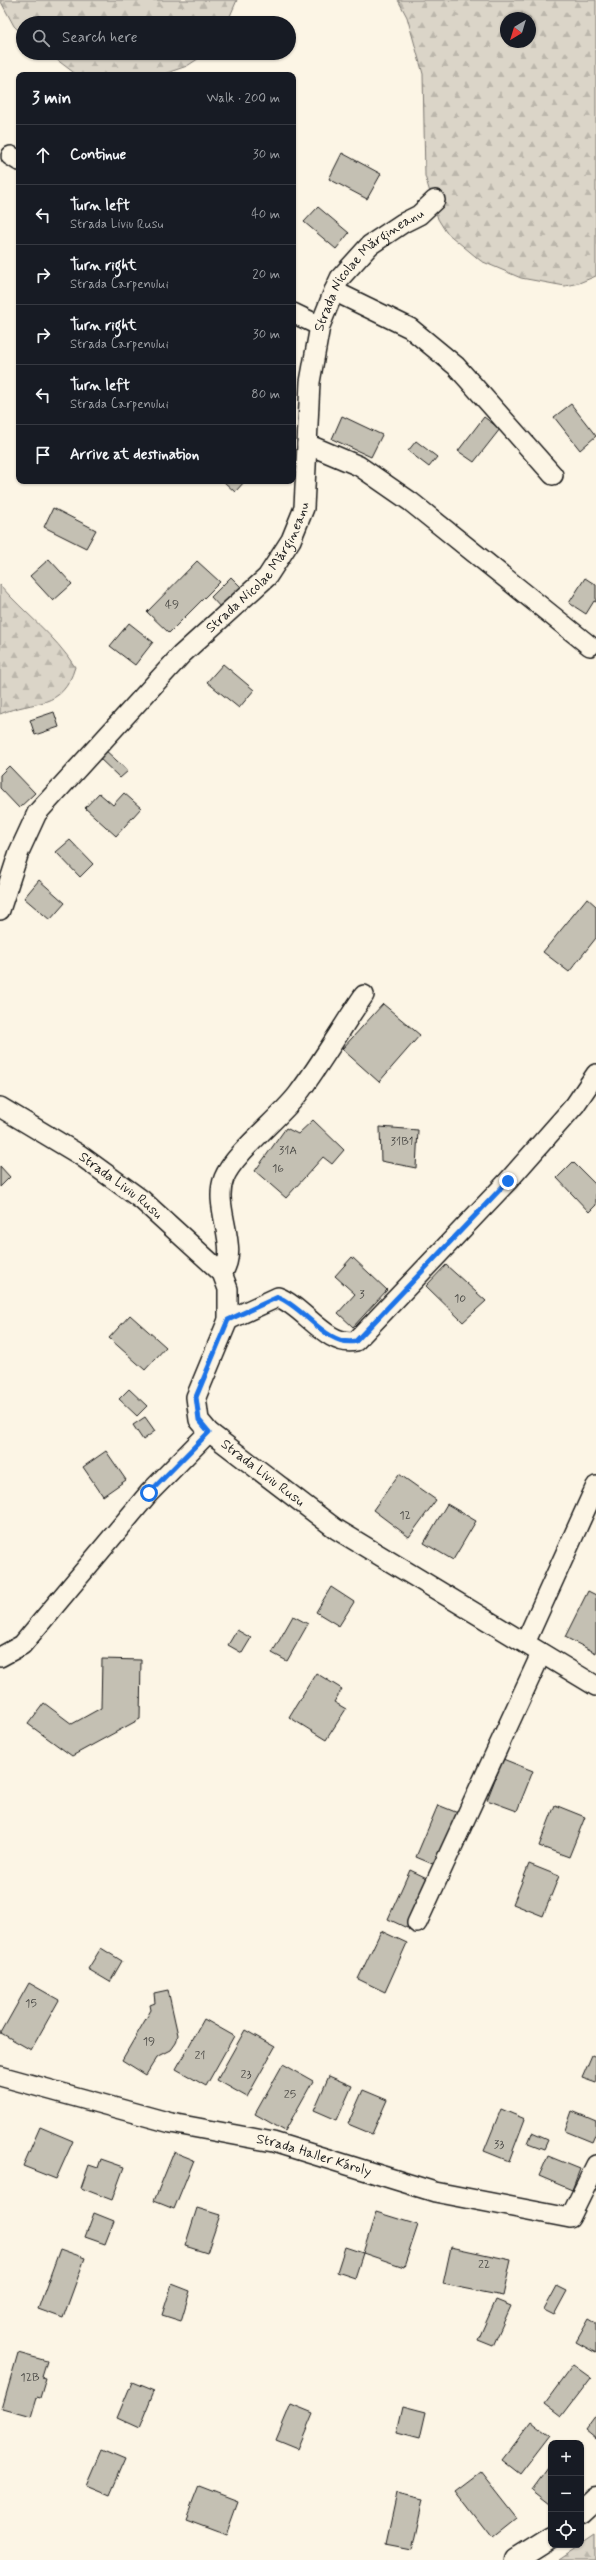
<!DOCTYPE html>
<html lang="en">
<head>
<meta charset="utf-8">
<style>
  :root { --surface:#171b24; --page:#242831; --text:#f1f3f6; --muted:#9ea1a6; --line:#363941 }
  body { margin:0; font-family:Mynerve,sans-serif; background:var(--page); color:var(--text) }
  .controls { position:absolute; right:12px; bottom:12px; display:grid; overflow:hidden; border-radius:8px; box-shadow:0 1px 3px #0004 }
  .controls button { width:36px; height:36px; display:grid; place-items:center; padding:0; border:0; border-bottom:1px solid var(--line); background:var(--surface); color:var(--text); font:20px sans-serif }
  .compass { position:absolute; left:500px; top:12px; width:36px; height:36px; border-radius:50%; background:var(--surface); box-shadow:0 1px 3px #0004; rotate:218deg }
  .stop { position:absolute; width:12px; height:12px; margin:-9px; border:3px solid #1a73e8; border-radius:50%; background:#fff }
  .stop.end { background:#1a73e8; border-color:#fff; box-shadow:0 1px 4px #0008 }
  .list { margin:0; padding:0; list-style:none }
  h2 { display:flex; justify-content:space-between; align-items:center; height:52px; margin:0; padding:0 16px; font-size:17px }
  h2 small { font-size:13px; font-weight:400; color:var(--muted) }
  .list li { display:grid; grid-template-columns:26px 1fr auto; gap:12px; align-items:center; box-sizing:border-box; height:60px; padding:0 16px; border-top:1px solid var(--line) }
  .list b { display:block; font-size:15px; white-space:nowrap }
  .list p { margin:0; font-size:13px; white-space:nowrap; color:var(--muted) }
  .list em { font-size:13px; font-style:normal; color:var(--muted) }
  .icon { flex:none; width:22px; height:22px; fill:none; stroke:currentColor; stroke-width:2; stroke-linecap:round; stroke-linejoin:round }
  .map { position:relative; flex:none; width:596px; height:2560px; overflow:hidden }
  .search { position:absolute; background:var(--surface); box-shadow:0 1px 3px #0004; left:16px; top:16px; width:280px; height:44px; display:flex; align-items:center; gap:10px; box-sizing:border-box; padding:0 14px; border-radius:22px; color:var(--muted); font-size:15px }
  .panel { position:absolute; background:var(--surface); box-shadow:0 1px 3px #0004; left:16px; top:72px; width:280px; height:412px; border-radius:8px }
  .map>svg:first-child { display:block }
</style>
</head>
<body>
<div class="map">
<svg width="596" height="2560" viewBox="0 0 596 2560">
  <defs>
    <pattern id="forest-firs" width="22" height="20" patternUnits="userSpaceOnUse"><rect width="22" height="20" fill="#dbd5c8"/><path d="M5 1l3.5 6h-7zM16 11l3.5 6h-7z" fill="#bbb6ab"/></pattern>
  </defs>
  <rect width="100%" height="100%" fill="#fcf5e5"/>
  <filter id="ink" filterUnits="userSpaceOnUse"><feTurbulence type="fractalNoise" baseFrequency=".025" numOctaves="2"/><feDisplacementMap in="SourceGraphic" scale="8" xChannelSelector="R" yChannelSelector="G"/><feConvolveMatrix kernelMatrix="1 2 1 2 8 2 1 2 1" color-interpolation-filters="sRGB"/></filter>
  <g filter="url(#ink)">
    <path fill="url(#forest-firs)" stroke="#7c7872" fill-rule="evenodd" d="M0 0H237L227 23H23V35L14 26Z
      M398 0H596V276L579 283 565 286 521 278 481 261 446 232 438 219 425 176 423 74 407 17ZM506 18H530V42H506Z
      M48 53H207L187 66 161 75H77Z
      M0 585C24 613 55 635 75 667 62 711 35 699 0 714Z
      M596 2535V2560H559Z"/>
    <path fill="#c4c0b3" stroke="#1c1c1c" d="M342 153 381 174 367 199 329 179Z
      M318 207 349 233 336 249 304 222Z
      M571 404 596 436 580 450 554 417Z
      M342 416 382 435 371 457 332 439Z
      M484 417 500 429 474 462 458 451Z
      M416 441 437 457 429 467 408 451Z
      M223 481H245L235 492Z
      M53 508 96 530 86 548 44 527Z
      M49 559 72 584 53 601 30 576Z
      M197 561 220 582 169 633 147 612Z
      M231 577 242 588 221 608 211 597Z
      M585 578 596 585V602L594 601 586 614 569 603Z
      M129 623 153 642 135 665 110 646Z
      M223 664 254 690 239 708 207 682Z
      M54 712 59 727 35 735 30 720Z
      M104 749 128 771 120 778 97 756Z
      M9 766 35 793 19 808 0 788V775Z
      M99 793 113 805 124 793 141 808 116 836 85 808Z
      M70 840 93 864 80 877 56 852Z
      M39 880 65 903 50 920 24 898Z
      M587 898 596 906V938L569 972 543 952Z
      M383 1004 420 1035 379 1082 342 1049Z
      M313 1120 344 1150 332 1164 323 1157 286 1198 255 1171 286 1128 298 1134Z
      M380 1127 418 1130 416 1168 381 1161Z
      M573 1162 596 1185V1205L589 1212 557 1178Z
      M0 1166 10 1177 0 1187Z
      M352 1257 387 1290 353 1327 338 1313 355 1294 335 1276Z
      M446 1265 486 1301 463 1322 426 1286Z
      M130 1315 166 1347 145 1370 109 1338Z
      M129 1389 147 1406 137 1416 119 1399Z
      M145 1417 155 1431 143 1440 133 1425Z
      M106 1451 126 1480 103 1496 83 1467Z
      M399 1474 436 1500 409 1537 373 1510Z
      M447 1504 476 1521 453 1560 424 1543Z
      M331 1587 354 1602 339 1626 316 1612Z
      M588 1591 596 1595V1653L565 1637Z
      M293 1616 308 1624 287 1661 272 1653Z
      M237 1630 251 1638 242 1653 228 1645Z
      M102 1659 141 1660 140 1719 72 1756 28 1724 44 1703 72 1724 101 1708Z
      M316 1673 342 1689 334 1702 346 1709 326 1740 289 1717Z
      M503 1759 533 1771 517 1811 487 1800Z
      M438 1805 458 1813 435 1865 416 1857Z
      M555 1805 585 1817 569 1857 539 1846Z
      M529 1864 559 1876 543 1916 513 1904Z
      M410 1870 429 1879 407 1928 388 1919Z
      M381 1931 407 1943 385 1992 358 1979Z
      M101 1948 122 1961 110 1982 88 1969Z
      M29 1983 59 2000 31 2050 1 2033Z
      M168 1990 178 2035 176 2043 171 2050 157 2057 146 2075 122 2060 151 2010 150 2005 155 2003 154 1993Z
      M204 2019 234 2036 206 2086 176 2069Z
      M245 2030 275 2047 247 2097 217 2080Z
      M592 2055 596 2057V2083L582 2078Z
      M283 2064 313 2081 285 2131 255 2114Z
      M329 2076 352 2086 337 2120 314 2110Z
      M363 2090 387 2100 372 2134 348 2124Z
      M501 2109 525 2119 509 2161 484 2151Z
      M572 2111 596 2121V2133L592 2142 565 2131Z
      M40 2127 73 2141 56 2179 23 2166Z
      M532 2133 548 2140 544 2149 528 2143Z
      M174 2152 194 2160 174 2209 154 2201Z
      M548 2156 580 2169 572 2190 539 2176Z
      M101 2159 124 2167 112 2200 81 2188 89 2165 98 2168Z
      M197 2208 220 2215 207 2253 185 2246Z
      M376 2212 418 2225 404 2267 363 2253Z
      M94 2213 114 2221 105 2244 85 2237Z
      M345 2247 363 2253 355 2278 337 2272Z
      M451 2247 511 2260 503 2296 443 2284Z
      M60 2249 85 2258 63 2318 38 2309Z
      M172 2284 190 2291 181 2321 162 2315Z
      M557 2286 567 2291 554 2315 544 2310Z
      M496 2300 511 2306 493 2346 478 2340Z
      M589 2319 596 2323V2353L576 2342Z
      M18 2353 47 2361 42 2377 46 2378 40 2398 37 2397 31 2417 2 2409Z
      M573 2365 591 2378 562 2416 545 2403Z
      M132 2382 154 2391 139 2428 117 2418Z
      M291 2404 313 2413 298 2449 276 2440Z
      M403 2406 426 2412 420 2438 397 2432Z
      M596 2415V2439L585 2430Z
      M532 2421 550 2435 520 2474 502 2460Z
      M101 2450 125 2460 110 2495 86 2485Z
      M551 2464V2502L550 2504 532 2490Z
      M480 2472 517 2519 492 2539 455 2491Z
      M199 2486 238 2501 226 2534 186 2519Z
      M397 2493 423 2499 412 2549 386 2544Z"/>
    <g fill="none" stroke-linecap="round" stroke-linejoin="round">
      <defs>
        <g id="minor">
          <path d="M11 156 19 161"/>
          <path d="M334 291 410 328 456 366 553 475"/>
          <path d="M293 313 320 326"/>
          <path d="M307 444 359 466 411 502 590 646"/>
          <path id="s1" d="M0 910 19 852 37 813 181 655 267 577 291 540 304 508 310 382 320 326 334 291 340 278 370 245 403 223 419 215 435 200"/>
          <path id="s2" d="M0 1107 80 1155 142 1200 222 1273 228 1289V1320L196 1397 199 1420 209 1432 336 1529 596 1686"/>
          <path d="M222 1273C241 1249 212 1207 224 1178 234 1153 280 1118 298 1094 322 1062 342 1027 364 995"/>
          <path d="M228 1320 278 1297C304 1307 328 1348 356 1341L508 1181 575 1105 596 1074"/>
          <path d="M525 1643 596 1486"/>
          <path d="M0 1657 22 1645 149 1493 209 1432"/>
          <path d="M417 1923 541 1654"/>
          <path id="s3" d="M0 2076 171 2123 273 2142 435 2192 570 2218 596 2165"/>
        </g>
        <path id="major" d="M581 2512 596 2498
          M516 2560 551 2538"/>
      </defs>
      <use href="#minor" stroke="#1c1c1c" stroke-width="22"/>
      <use href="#major" stroke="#1c1c1c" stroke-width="25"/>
      <use href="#minor" stroke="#fcf5e5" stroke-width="19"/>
      <use href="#major" stroke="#fcf5e5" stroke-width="22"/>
    </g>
  </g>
  <g fill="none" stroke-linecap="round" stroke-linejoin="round" filter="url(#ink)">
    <path stroke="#1a73e8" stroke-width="5" d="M149 1493 209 1432 199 1420 196 1397 228 1320 278 1297C304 1307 328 1348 356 1341L508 1181"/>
  </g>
  <g text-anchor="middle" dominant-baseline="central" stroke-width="3" stroke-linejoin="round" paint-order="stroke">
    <g font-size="12" fill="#464542">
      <text x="172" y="605">49</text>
      <text x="402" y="1142">31B1</text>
      <text x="288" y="1151">31A</text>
      <text x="278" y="1169">16</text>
      <text x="362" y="1295">3</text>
      <text x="460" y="1299">10</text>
      <text x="405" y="1516">12</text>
      <text x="31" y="2004">15</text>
      <text x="149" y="2042">19</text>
      <text x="200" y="2056">21</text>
      <text x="246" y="2075">23</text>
      <text x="290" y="2095">25</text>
      <text x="499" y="2145">33</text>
      <text x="484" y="2265">22</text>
      <text x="30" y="2378">12B</text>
    </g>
    <g font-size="14" fill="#1c1c1c" stroke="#fcf5e5">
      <text stroke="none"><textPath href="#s1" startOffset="772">Strada Nicolae Mărgineanu</textPath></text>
      <text stroke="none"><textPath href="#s1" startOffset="436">Strada Nicolae Mărgineanu</textPath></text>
      <text stroke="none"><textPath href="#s2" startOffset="144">Strada Liviu Rusu</textPath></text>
      <text stroke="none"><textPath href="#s2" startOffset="516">Strada Liviu Rusu</textPath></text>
      <text stroke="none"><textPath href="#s3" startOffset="324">Strada Haller Károly</textPath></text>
    </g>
  </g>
</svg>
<div class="controls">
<button>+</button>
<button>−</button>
<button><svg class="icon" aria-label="locate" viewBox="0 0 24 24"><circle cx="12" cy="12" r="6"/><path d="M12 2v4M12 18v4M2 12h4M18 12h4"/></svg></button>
</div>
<svg class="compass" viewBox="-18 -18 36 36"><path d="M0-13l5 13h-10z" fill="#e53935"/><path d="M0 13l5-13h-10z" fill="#9ea1a6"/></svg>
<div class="stop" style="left:149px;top:1493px"></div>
<div class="stop end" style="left:508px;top:1181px"></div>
<div class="search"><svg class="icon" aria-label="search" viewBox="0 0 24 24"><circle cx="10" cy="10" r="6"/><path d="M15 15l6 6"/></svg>Search here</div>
<section class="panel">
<h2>3 min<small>Walk · 200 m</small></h2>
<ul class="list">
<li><svg class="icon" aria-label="ahead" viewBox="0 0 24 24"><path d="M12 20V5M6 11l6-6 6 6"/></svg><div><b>Continue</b></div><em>30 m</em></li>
<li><svg class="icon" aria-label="left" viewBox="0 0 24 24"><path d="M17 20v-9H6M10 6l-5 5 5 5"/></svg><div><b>Turn left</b><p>Strada Liviu Rusu</p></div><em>40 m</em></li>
<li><svg class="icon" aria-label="right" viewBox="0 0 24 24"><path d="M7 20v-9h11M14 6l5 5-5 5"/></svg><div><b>Turn right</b><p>Strada Carpenului</p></div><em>20 m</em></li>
<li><svg class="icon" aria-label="right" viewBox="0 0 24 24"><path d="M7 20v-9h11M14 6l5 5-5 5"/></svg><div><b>Turn right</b><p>Strada Carpenului</p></div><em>30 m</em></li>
<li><svg class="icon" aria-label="left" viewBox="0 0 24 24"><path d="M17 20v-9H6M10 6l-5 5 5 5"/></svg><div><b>Turn left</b><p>Strada Carpenului</p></div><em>80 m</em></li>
<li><svg class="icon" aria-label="arrive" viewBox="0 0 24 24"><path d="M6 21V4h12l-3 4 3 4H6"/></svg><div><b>Arrive at destination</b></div></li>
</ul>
</section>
</div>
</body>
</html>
